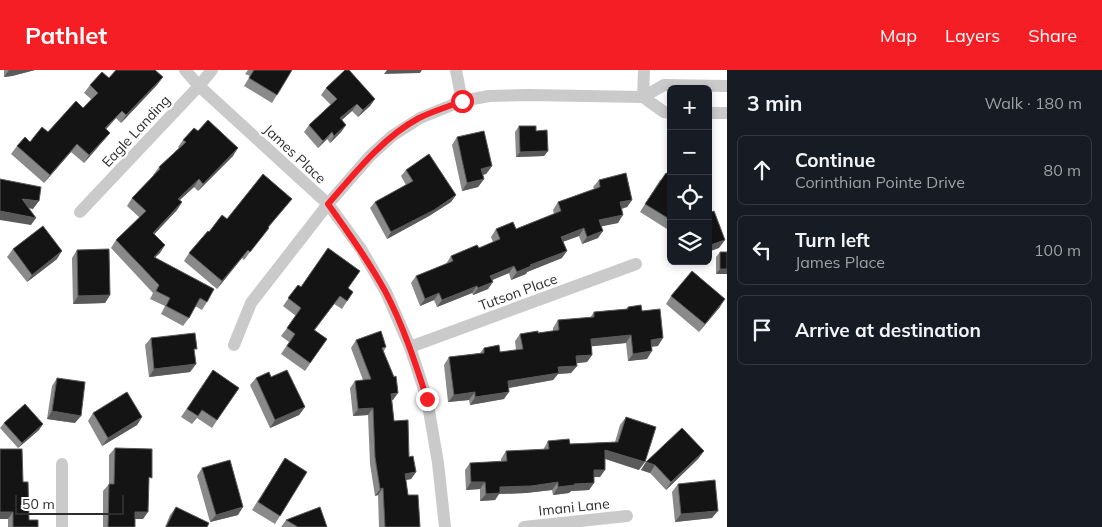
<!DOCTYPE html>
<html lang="en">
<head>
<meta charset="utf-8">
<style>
  :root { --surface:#171b24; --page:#20242c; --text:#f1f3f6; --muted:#9ea1a6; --line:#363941; --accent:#f51e24 }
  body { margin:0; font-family:Mulish,sans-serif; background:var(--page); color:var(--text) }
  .controls { position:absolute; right:15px; top:15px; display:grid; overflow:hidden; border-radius:8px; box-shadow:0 2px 8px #0003 }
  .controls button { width:45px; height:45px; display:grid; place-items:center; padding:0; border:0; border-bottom:1px solid var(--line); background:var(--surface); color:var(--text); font:25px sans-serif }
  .scale { position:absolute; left:15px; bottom:12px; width:109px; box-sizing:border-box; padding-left:5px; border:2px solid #2d2d2d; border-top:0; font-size:14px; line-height:18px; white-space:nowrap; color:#2d2d2d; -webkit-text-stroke:4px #fff; paint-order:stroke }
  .stop { position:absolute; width:15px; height:15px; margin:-11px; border:4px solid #f51e24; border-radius:50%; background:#fff }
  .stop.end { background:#f51e24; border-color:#fff; box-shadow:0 1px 5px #0008 }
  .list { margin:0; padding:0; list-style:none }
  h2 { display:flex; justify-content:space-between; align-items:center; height:65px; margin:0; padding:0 20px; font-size:21px }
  h2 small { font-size:16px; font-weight:400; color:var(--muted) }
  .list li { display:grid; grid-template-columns:32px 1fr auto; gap:15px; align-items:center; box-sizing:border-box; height:70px; margin:0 10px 10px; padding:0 10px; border:1px solid var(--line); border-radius:8px }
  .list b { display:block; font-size:19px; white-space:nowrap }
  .list p { margin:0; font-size:16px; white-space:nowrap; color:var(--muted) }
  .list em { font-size:16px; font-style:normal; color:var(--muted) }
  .icon { flex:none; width:28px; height:28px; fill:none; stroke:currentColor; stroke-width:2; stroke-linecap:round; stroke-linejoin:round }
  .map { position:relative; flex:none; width:727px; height:457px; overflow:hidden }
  header { display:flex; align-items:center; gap:30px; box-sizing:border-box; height:70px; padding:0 25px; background:var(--accent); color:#fff }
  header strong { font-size:24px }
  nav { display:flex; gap:28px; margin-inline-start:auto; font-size:18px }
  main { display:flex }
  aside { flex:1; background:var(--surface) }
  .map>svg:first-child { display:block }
</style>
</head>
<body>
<header>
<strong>Pathlet</strong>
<nav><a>Map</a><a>Layers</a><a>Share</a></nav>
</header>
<main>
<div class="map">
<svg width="727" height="457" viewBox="0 0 727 457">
  <rect width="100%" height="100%" fill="#fff"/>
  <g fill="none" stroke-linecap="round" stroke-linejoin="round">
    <path stroke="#cacaca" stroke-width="12" d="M185 0 199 16 328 134 361 179 386 222 410 277 427 329 438 393 445 457
      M456 0 462 31
      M643 27 664 42 671 43
      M643 27 644 0
      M708 43H727
      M80 142 199 16 212 0
      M234 275 251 233 328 134 370 86 392 66 420 48 462 31 489 26 528 25 643 27 664 15 727 16
      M410 277 636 194
      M62 394V457
      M524 457 627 446"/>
  </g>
  <path fill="#8a8a8a" d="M0 0H35L12 6 4 7V0Z
    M248 0H292L272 33 244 16 250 6 245 4Z
    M163 7 157 15 121 53 116 48 106 59 110 63 104 70 84 93 71 82 44 113 11 84 17 76 30 72 48 62 83 38 91 29 84 23 90 15 109 8Z
    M326 18 375 29 370 36 358 47 352 41 342 50 346 55 341 62 330 73 327 69 318 78 304 62 309 55 331 35 321 25Z
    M519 56 536 61 548 81 544 86 516 87 515 62Z
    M198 61 233 86 198 121 194 117 180 130 182 132 177 140 154 164 160 183 155 187 207 232 202 240 195 236 189 248 183 256 161 244 165 236 150 229 153 223 111 178 116 170 140 148 127 136 132 128 154 105H153L159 97 179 78 178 77 183 70Z
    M457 67 492 96 486 104 483 105 484 109 478 117 462 121 452 75Z
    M406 100 456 125 451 132 429 146 387 169 370 138 375 132 406 115 401 106Z
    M671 106V153L667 159 640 142 660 110Z
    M599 110 632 130 627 137 622 139 618 153 601 156 598 168 582 174 579 166 563 172 562 188 527 202 526 204 511 210 509 203 492 210 488 219 473 225 472 223 437 237 434 230 420 236 411 213 416 206 446 194 451 186 479 178 493 172 491 167 496 159H516L554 144 553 140 558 132 594 119 593 117Z
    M286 136 269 157 244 190 242 188 217 219 184 191 189 183 209 162 227 149Z
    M13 179 57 189 27 212 7 187Z
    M77 180 110 225 105 233 73 234 72 188Z
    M720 182 727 204H716V187Z
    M298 215 301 217 348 218 353 222 342 239 334 234 315 260 327 269 305 301 281 284 289 272 281 266 296 246 283 236Z
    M671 226 720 237 699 262 666 234Z
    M628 237 642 241 658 276 651 277 647 289 628 291 626 273 591 276 592 285 587 292 576 293 577 296 571 303 558 304 553 310 509 318 504 329 470 335 469 330 448 332 444 295 449 287 480 283 484 278 500 282 516 280 515 271 520 264 538 263 553 261V258L558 250 590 248 594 242 626 239Z
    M151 268 194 282 196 294 190 302 149 307 145 275Z
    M356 270 386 277 384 281 393 330H392L394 351 416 402 411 409 406 410 408 425 420 457H379L378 425 375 426 370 394 368 345 353 346 350 318 355 311 363 310 351 278Z
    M213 300 239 318 212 358 197 348 192 354 181 347Z
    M271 307 305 337 299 345 270 358 250 315 256 308Z
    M57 308 75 353 47 349 52 316Z
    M93 343 142 347 137 355 102 376 88 351Z
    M626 347 639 400 605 389 600 407H594V413L589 420 571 421 569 423 553 425 552 420 526 423 499 424 495 430 480 431V419L466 420 465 400 470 393 501 392V389L506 381 543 380 548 371 570 374 615 372 620 355Z
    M4 353 43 354 39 360 18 378 0 358Z
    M115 378 149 411 143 449H135V457H103V421L109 414V385Z
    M704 381 698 389 666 420 650 403 641 400 646 392Z
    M285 388 280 446 275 454 252 440Z
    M202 398 238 445 210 452 197 406Z
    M23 412 29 450 38 457H8V449Z
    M678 414 712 448 675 452 672 422Z
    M176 437 207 457H165L170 445Z
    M286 450 327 457H281Z"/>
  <path fill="#5a5a5a" d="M9 0H35L12 6 4 7Z
    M387 0H422L420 3 384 4Z
    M163 7 157 15 121 53 126 45Z
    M375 29 370 36 358 47 363 40Z
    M357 34 352 41 336 55 340 48Z
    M122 41 116 48 100 66 105 58Z
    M346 55 341 62 330 73 334 66Z
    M332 62 327 69 318 78 323 71Z
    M110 63 104 70 84 93 89 85Z
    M77 74 71 82 44 113 50 105Z
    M238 78 233 86 198 121 203 114Z
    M548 81 544 86 516 87 520 82Z
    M492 96 486 104 476 106 481 99Z
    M199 109 194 117 173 136 178 129Z
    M484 109 478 117 462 121 467 113Z
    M456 125 451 132 429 146 387 169 391 162Z
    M22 129 39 131 33 139 16 136Z
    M632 130 627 137 615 140 620 132Z
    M182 132 177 140 148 171 153 163Z
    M0 141 36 148 31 155 0 150Z
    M623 145 618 153 594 158 599 150Z
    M584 158 579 166 556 174 561 167Z
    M603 161 598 168 582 174 587 167Z
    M725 170 719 178 708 182V176Z
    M165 175 160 183 148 194 154 187Z
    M248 180 242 188 217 219 222 211Z
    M62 181 57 189 27 212 32 205Z
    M567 181 562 188 527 202 526 204 511 210 517 202 530 195Z
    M514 196 509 203 485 213 490 206Z
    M720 199H727V204H716Z
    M493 212 488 219 473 225 478 218Z
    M477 216 472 223 437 237 442 230Z
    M439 223 434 230 420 236 425 229Z
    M110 225 105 233 73 234 78 226Z
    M725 229 720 237 699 262 705 254Z
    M631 265 626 273 585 277 591 269Z
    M663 268 658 276 645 277 651 270Z
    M652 281 647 289 628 291 633 284Z
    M592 285 587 292 570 294 576 286Z
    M196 294 190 302 149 307 154 299Z
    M577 296 571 303 558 304 553 310 502 319 508 311 558 297Z
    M475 322 469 330 448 332 454 325Z
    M509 322 504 329 470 335 475 327Z
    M398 323 393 330 386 331 391 324Z
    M305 337 299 345 270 358 275 350Z
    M373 338 368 345 353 346 358 339Z
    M52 341 81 346 75 353 47 349Z
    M142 347 137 355 102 376 108 368Z
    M43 354 39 360 18 378 22 373Z
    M605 380 645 392 639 400 600 387Z
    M704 381 698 389 666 420 671 412Z
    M646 392 655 395 650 403 641 400Z
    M594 400H605L600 407H588Z
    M416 402 411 409 400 411 405 404Z
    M471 412H485L480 419 466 420Z
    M558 412 552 420 526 423 499 424 495 430 480 431 486 424 500 417Z
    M594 413 589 420 571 421 569 423 553 425 558 417 574 414Z
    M383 418 378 425 375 426 380 419Z
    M243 437 238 445 210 452 216 445Z
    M718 441 712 448 675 452 681 444Z
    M0 442H13L8 449H0Z
    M135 442H148L143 449H130Z"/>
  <path fill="#141414" stroke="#5a5a5a" d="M116 0H155L163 7 126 45 122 41 105 58 110 63 89 85 77 74 50 105 17 76 25 67 30 72 42 57 48 62 76 31 83 38 98 23 90 15 102 2 109 8Z
    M254 0H292L277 25 249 8Z
    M345 0H349L375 29 363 40 357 34 340 48 346 55 334 66 332 62 323 71 309 55 337 29 326 18Z
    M208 50 238 78 203 114 199 109 178 129 182 132 153 163 165 175 154 187 214 219 207 232 200 228 189 248 166 236 170 228 156 221 159 215 116 170 146 141 132 128 160 99 159 97 186 72 183 70 194 58 198 61Z
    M519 56H536V61L547 60 548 81 520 82Z
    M484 61 492 96 481 99 484 109 467 113 457 67Z
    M429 84 456 125 434 140 391 162 375 132 413 111 406 100Z
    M626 103 632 130 620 132 623 145 599 150 603 161 587 167 584 158 561 167 567 181 530 195 531 196 517 202 514 196 490 206 493 212 478 218 477 216 442 230 439 223 425 229 416 206 453 191 451 186 477 175 479 178 500 169 496 159 513 152 516 159 561 141 558 132 600 117 599 110Z
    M666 103 671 106V150L645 134Z
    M263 104 292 129 268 157 269 158 250 182 248 180 222 211 189 183 208 161 209 162 222 145 227 149Z
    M0 109 41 117 39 131 22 129 36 148 0 141Z
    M714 141 725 170 708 176V143Z
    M43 156 62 181 32 205 13 179Z
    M328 178 360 201 348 218 353 222 347 231 340 226 314 260 327 269 310 293 287 276 295 264 287 258 301 238 288 228 298 215 301 217Z
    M109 179 110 225 78 226 77 180Z
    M720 182H727V199H720Z
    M692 201 725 229 705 254 671 226Z
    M641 235 642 241 660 239 663 268 651 270 652 281 633 284 631 265 591 269 592 285 576 286 577 296 558 297 559 303 508 311 509 322 475 327V322L454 325 449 287 484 283V278L499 275 500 282 523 279 520 264 538 261V263L559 260 558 250 594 247V242L628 239V237Z
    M381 261 386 277 382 278 394 307 396 306 398 323 391 324 394 351 408 350 409 387 413 386 416 402 405 404 408 425H418L420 457H385L383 418 380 419 375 387 373 338 358 339 355 311 371 309 356 270Z
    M195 263 197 279H194L196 294 154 299 151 268Z
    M213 300 239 318 217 350 202 340 198 346 187 339Z
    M287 300 305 337 275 350 256 308 269 302 271 307Z
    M57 308 85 312 81 346 52 341Z
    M127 322 142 347 108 368 93 343Z
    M25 334 43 354 22 373 4 353Z
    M626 347 656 357 645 392 605 380V400H594V413L574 414 575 415 558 417V412L531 416 500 417V423L486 424 485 412H471L470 393 507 391 506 381 549 379 548 371 569 369 570 374 618 372Z
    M682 358 704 381 671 412 655 395 646 392Z
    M115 378 152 379V408L149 407 148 442H135V457H108L109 414H114Z
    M0 379H22L23 412H28L29 450H38V457H13V442H0Z
    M285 388 307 402 280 446 258 432Z
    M230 390 243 437 216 445 202 398Z
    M715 410 718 441 681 444 678 414Z
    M176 437 209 453 207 457H166Z
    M320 437 327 457H298L286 450Z"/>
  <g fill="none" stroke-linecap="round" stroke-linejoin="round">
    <path stroke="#f51e24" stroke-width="6" d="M427 329C415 292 403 255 385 221 368 190 348 162 328 134 355 103 382 68 419 48 433 41 448 37 462 31"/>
  </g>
  <g text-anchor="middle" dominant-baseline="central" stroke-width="5" stroke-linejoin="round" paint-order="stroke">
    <g font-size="14" fill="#2d2d2d" stroke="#fff">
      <text transform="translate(136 61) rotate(-47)">Eagle Landing</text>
      <text transform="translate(295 84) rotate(43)">James Place</text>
      <text transform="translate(518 222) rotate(-20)">Tutson Place</text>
      <text transform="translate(574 437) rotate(-6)">Imani Lane</text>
    </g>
  </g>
</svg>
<div class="controls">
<button>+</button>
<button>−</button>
<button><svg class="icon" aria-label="locate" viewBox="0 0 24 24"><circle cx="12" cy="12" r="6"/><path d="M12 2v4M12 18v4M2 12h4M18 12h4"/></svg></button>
<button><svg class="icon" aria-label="layers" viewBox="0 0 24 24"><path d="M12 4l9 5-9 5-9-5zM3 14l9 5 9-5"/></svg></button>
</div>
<div class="scale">50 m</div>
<div class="stop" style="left:462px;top:31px"></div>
<div class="stop end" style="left:427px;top:329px"></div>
</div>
<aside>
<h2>3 min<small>Walk · 180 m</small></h2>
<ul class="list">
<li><svg class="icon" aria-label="ahead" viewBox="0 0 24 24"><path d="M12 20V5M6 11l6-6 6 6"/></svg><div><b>Continue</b><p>Corinthian Pointe Drive</p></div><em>80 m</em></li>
<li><svg class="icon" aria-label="left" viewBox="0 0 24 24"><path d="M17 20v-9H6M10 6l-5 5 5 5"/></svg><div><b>Turn left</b><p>James Place</p></div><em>100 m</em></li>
<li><svg class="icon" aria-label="arrive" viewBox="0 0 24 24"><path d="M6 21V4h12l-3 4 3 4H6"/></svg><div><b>Arrive at destination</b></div></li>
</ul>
</aside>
</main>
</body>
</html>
